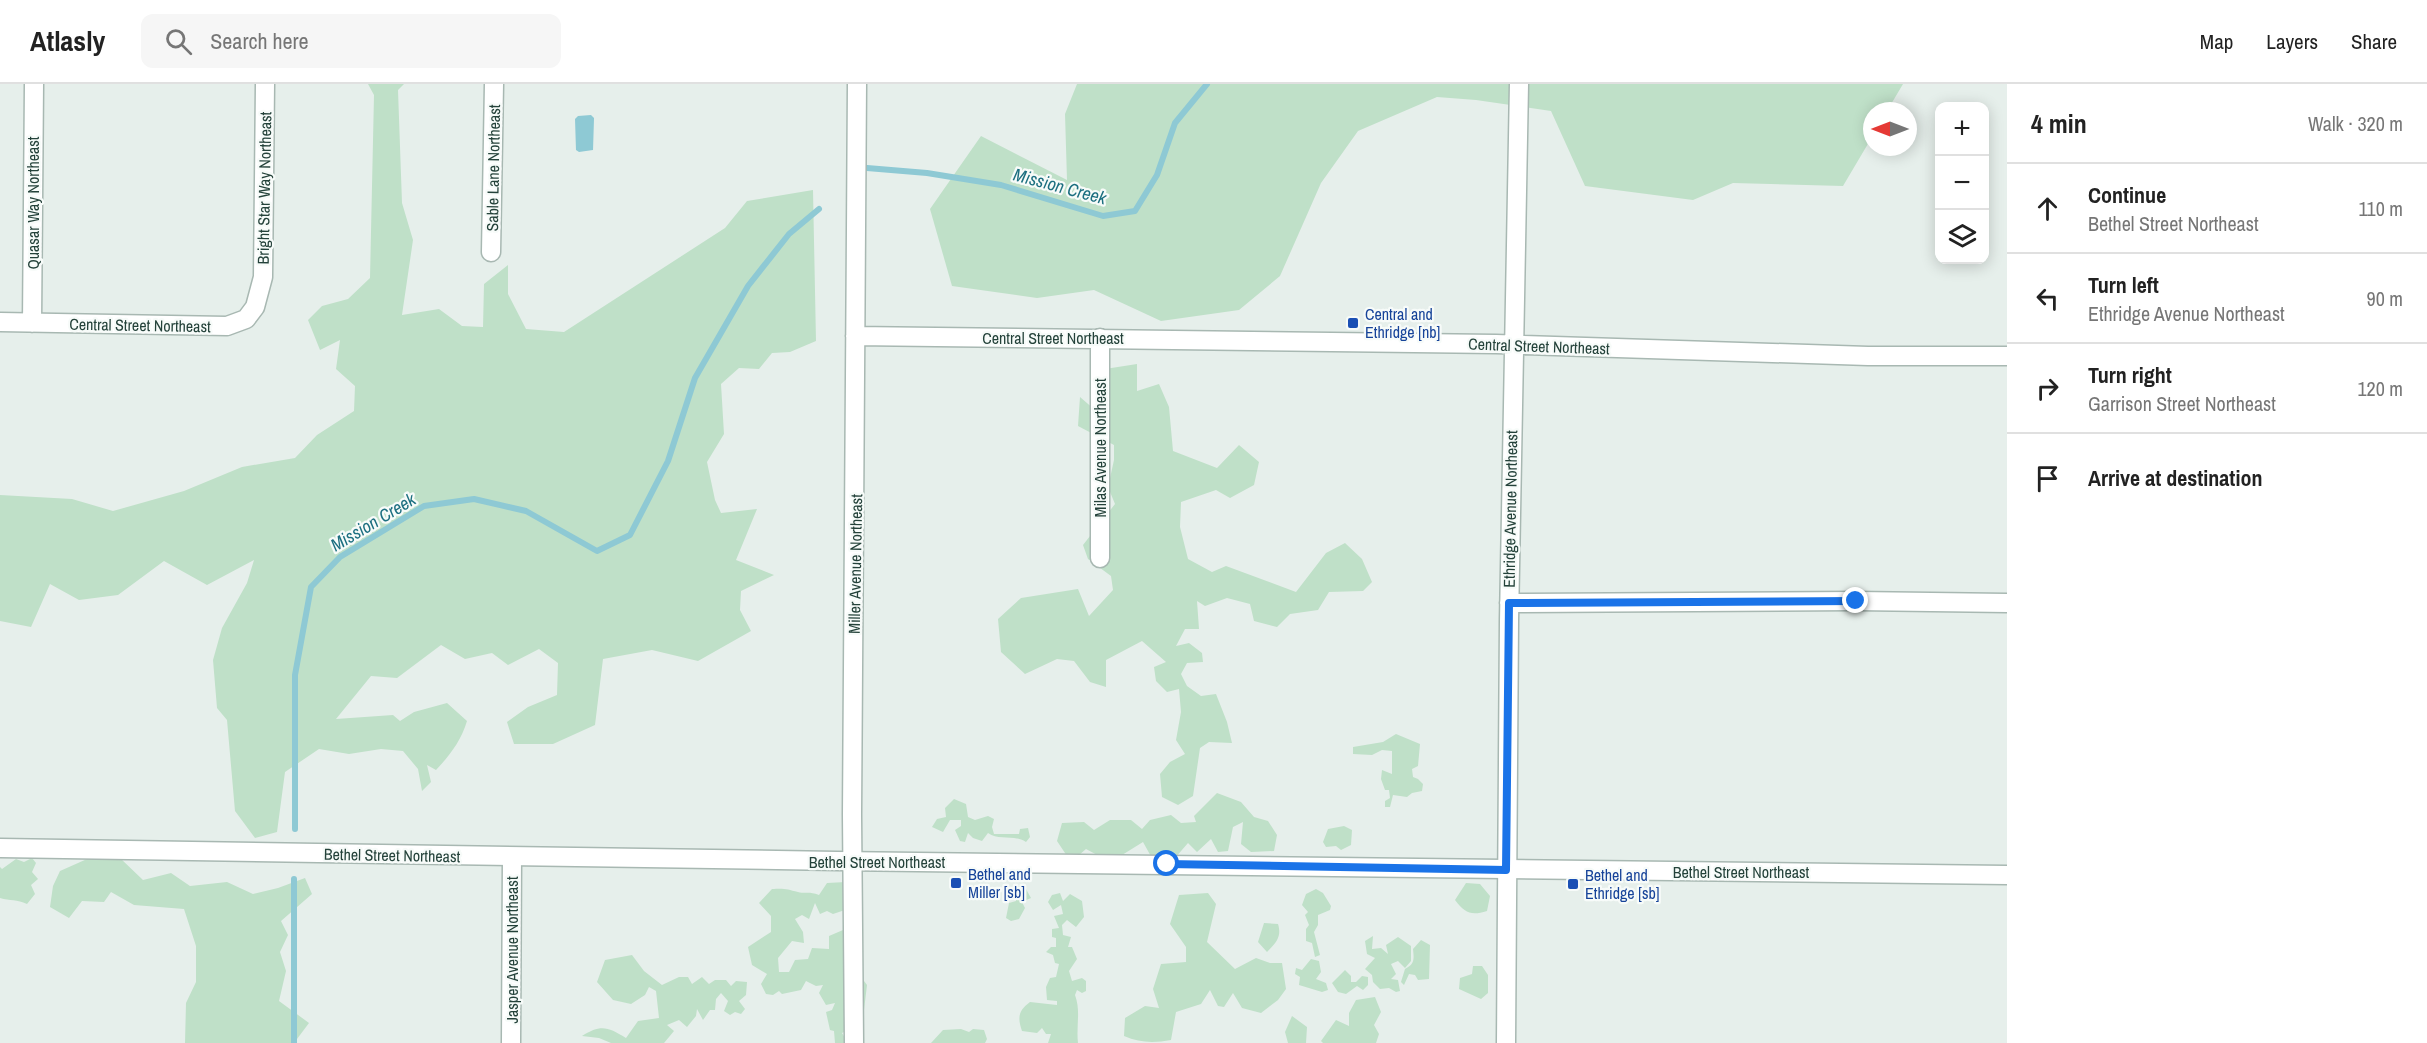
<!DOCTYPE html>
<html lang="en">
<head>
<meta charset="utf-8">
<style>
  :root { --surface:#fff; --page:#f6f6f6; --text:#222; --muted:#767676; --line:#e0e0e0 }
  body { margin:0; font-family:"Archivo Narrow",sans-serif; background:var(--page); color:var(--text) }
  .controls { position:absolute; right:18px; top:18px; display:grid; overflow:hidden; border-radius:12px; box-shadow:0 3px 15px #0003 }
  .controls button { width:54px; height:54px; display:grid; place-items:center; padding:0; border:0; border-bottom:2px solid var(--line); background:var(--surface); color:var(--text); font:30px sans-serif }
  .compass { position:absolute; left:1863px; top:18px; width:54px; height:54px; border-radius:50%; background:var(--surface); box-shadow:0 3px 15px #0003; rotate:270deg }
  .stop { position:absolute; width:18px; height:18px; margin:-14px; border:4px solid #1a73e8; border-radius:50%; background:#fff }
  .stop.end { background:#1a73e8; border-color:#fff; box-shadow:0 2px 6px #0008 }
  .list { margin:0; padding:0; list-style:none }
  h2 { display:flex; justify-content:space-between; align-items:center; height:78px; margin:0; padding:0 24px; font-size:26px }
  h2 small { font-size:20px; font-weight:400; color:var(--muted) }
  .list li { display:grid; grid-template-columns:39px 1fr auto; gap:18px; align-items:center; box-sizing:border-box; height:90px; padding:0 24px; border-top:2px solid var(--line) }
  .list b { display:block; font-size:22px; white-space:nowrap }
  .list p { margin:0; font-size:20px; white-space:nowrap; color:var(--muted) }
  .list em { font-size:20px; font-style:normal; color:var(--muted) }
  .icon { flex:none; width:33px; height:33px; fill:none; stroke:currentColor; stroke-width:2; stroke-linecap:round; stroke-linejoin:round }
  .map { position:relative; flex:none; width:2007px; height:959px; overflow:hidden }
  header { display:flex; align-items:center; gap:36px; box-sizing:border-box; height:84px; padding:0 30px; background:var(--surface); border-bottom:2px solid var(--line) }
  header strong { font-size:28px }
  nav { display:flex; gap:33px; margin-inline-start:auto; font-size:21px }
  .search { width:420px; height:54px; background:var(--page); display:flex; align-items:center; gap:15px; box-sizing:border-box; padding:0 21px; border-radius:12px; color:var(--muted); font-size:22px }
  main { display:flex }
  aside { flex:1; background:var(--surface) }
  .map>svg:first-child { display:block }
</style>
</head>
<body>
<header>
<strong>Atlasly</strong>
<div class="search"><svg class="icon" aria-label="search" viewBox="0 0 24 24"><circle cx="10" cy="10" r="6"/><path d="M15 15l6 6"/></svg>Search here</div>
<nav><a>Map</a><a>Layers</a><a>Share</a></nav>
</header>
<main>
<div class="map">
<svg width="2007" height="959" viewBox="0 0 2007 959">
  <rect width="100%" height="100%" fill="#e6efeb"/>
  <path fill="#bfe0c8" d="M368 0H404L398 6 402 119 413 156 402 231 439 225 462 242 483 243 484 200 508 181V210L526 245 564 248 725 144 747 117 813 106 816 257 790 268 772 269 759 285 739 284 721 300 724 350 707 378 715 416 721 429 757 425 736 476 774 491 741 507 740 526 751 547 698 577 652 566 603 575 595 641 553 660H514L507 638 528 623 557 611 558 579 539 565 508 581 492 569 465 575 441 561 397 594 371 592 336 635 393 631 400 637 414 628 447 619 467 637C461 657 450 671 436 686L427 681 431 698 422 707 418 685 403 667 381 665 349 670 319 665 285 688 277 748 255 754 235 727 227 636 217 624 213 576 222 544 247 499 254 476 207 501 164 477 118 511 79 516 50 500 31 543 0 537V411L72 415 113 427 184 407 242 383 295 374 317 351 354 327 355 302 336 285 340 256 320 266 308 236 322 222 348 215 370 194 374 11Z
    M1077 0H1903L1887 27H1872V53L1843 102 1733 99 1693 116 1585 102 1551 27 1476 16 1437 13 1358 47 1321 99 1280 192 1239 226 1161 237 1094 206 1037 214 952 202 930 125 981 52 1067 96 1065 30Z
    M1137 280V307L1159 300 1169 323 1173 367 1217 384 1239 361 1259 378 1254 401 1230 414 1216 406 1181 418 1180 443 1188 475 1212 488 1226 482 1296 508 1326 469 1345 459 1362 475 1372 498 1363 507 1329 508 1318 526 1290 530 1277 543 1254 537 1250 520 1227 514 1205 522 1197 517 1199 545H1185L1176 562 1189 559 1202 569 1203 578 1187 579 1181 590 1187 602 1201 612 1216 610 1227 638 1232 659 1209 658 1200 664 1193 712 1178 721 1162 713 1160 690 1170 678 1185 670 1176 656 1181 628 1179 605 1167 608 1156 597 1154 583 1166 578 1142 557 1106 576V603L1090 598 1074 577 1057 575 1025 590 1001 568 998 535 1021 514 1078 505 1089 532 1113 506 1111 492 1088 475 1083 461 1115 420 1108 403 1114 376V361L1078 342 1080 313 1110 339 1105 285Z
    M1396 650 1420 660 1418 682 1412 685 1413 693 1418 695 1423 700 1422 707 1412 709 1407 713 1393 711 1390 723H1385V717L1390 714 1389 706H1385L1381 695 1382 686 1392 690V667L1382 666 1372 671 1353 670V663L1383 658Z
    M1217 709 1241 718 1254 733 1268 737 1277 751 1274 767 1251 768 1241 760 1243 738 1233 743 1228 767 1218 768 1211 755 1197 768 1188 759 1175 774 1153 776 1143 758 1114 776 1099 772 1086 765 1071 778 1057 757 1062 739 1084 738 1094 746 1110 736H1131L1142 745 1150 736 1171 731 1181 739 1196 738 1194 732Z
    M954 715 966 720 968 733 975 736 988 732 994 735 992 743 994 750H1019L1020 745 1028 744 1030 753 1026 758C1014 750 999 757 988 749L982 757 973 754 968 749 965 758 960 757 955 746 961 742V736H950L943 748 932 743 937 735 946 733 945 724Z
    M1344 742 1352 746 1351 761 1341 766 1336 762 1326 763 1323 758 1328 745Z
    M32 774 36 779 32 788 38 795 31 801 35 810 27 820C17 815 10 817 0 814V783L2 785 16 775 24 778Z
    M120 774 143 796 171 789 190 802 227 798 253 810 278 804 305 794 312 810 281 837 288 851 280 868 286 887 279 917 309 939 294 959H185L186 919 196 898V862L184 825 134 821 111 808 104 818 82 817 69 834 50 823 53 802 60 787 87 775Z
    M846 798 845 826 833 830 827 827 820 830 815 819 809 835 802 831 795 835 803 848 804 859 792 857 778 874 779 888H789L795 876 808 875 812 864 829 865V852L843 846 858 863 849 877 867 901 864 926H846L856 942 842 949 848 959H835L834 947 830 946 826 928 832 926 835 919 826 921 819 909 823 901 816 902 806 897 801 906 782 910 779 907 773 911 766 910 761 900 767 890 752 881 748 863 771 848V832L759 819 772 805C784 804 787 805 798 808 806 810 809 807 819 811L827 799Z
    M1466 799 1480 800 1490 812 1487 827C1471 832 1465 829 1455 816Z
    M1019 802 1026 805 1031 814 1022 818 1025 824 1019 835 1011 837 1006 834 1009 819 1016 817 1014 808Z
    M1316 805 1323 809 1331 822 1330 826 1318 831V841L1314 848 1320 871 1315 873 1312 859 1306 857V845L1309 841 1305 831 1308 828 1302 821 1306 810Z
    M1060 809 1063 817 1070 810 1082 817 1084 833 1076 843 1067 836 1062 841 1063 851 1071 853 1068 863H1072L1077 875 1069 887 1072 897 1082 894 1086 897V907L1082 909 1077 906 1075 911C1081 927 1076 942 1078 959H1048L1051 950H1046L1042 944 1037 949 1022 947C1017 933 1019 926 1030 918L1057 921V917L1047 916 1046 903 1050 894 1056 893 1059 880 1055 879 1053 871 1046 868 1051 863H1056V854L1052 853V845L1059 844 1054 832 1063 830 1061 821 1053 826 1048 818 1052 811Z
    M1208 809 1216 820 1207 858 1235 885 1256 874 1270 879H1282L1286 905 1278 916 1261 929 1242 924 1233 909 1224 923 1218 922 1210 906 1201 920 1176 928 1171 956C1154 959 1140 959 1124 952L1125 934 1145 922 1159 924 1153 905 1161 880 1186 878V863L1170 840 1179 811Z
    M1264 839 1278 840C1282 853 1276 859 1267 868L1258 858Z
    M1373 852 1372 865 1381 864 1388 870 1386 861 1398 853 1411 862V877L1405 884 1398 877 1391 880 1396 890 1391 895 1398 896 1400 907 1396 908 1389 904 1380 905 1373 898 1372 891 1365 885 1375 874 1367 870 1365 857Z
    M1421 856 1430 861 1429 895 1418 896 1415 891 1409 890 1404 901 1401 898 1405 885C1415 880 1414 875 1413 865Z
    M632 871 644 887 662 901 679 893H688L692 900 702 893 709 900 715 896H726L731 902 736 897 747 898 746 911 739 917 745 925 741 930 735 928 730 931 724 927 728 917 721 909 716 915 715 926H710L703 936 697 925 696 932 687 943 679 936 667 941 674 947 664 959H611L599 954 582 952C601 940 608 943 626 954L638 937 659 934 656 907 649 903 645 911 631 920 613 916 597 898 605 876Z
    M1311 875 1319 877 1321 888 1316 895 1326 899 1328 906 1322 908 1299 901 1300 893 1295 890 1296 884 1302 886Z
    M1473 882H1482L1488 891V909L1481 915 1459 905 1460 894 1472 890Z
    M1345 886 1351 892V898H1356L1362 892 1368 893V901L1363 906 1357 902 1346 910 1338 908 1332 899Z
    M1375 913 1381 928 1374 941 1379 950 1376 959H1323L1321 957 1336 936 1349 942V929L1356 916Z
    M1292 932 1307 943 1306 959H1288L1285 948Z
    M961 945 969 948 973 945 984 946 987 955 985 959H931L943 946Z"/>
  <path fill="#8ec9d4" d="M591 31 594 34 593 66 579 68 576 66 575 35 578 32Z"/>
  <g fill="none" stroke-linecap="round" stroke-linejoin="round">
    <path stroke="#8ec9d4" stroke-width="6" d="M867 84 927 89 1001 101 1103 132 1135 127 1157 91 1175 39 1207 0
      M295 745V591L311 503 340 473 424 422 474 415 526 427 597 467 630 451 668 377 695 294 748 202 789 150 819 125
      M294 959V795"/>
    <defs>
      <path id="minor" d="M491 168 494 0
        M0 238 227 242 246 235 255 223 263 193 265 0
        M32 239 34 0
        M855 252 1496 260 1868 272H2007
        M1100 254V474
        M1509 519 1856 517 2007 519
        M511 959 512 773
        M854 959 852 731 857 0
        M1506 959 1509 537 1519 0"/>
      <path id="tertiary" d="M0 764 837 777 2007 791"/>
    </defs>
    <use href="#minor" stroke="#a8b8b2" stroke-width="21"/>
    <use href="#tertiary" stroke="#a8b8b2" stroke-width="21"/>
    <use href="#minor" stroke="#fff" stroke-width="18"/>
    <use href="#tertiary" stroke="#fff" stroke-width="18"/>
  </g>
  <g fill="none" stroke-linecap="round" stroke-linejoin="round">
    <path stroke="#1a73e8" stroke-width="8" d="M1167 780 1506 786 1509 519 1856 517"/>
  </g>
  <g fill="#1a4fb4" stroke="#f7fbf9" stroke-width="2">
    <rect x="1347" y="233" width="12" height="12" rx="3"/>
    <rect x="950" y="793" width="12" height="12" rx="3"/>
    <rect x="1567" y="794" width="12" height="12" rx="3"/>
  </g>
  <g text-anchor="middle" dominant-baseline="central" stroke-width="4.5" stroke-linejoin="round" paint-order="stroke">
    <g font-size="16" fill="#24423a" stroke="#f7fbf9">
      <text transform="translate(493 84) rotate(-89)">Sable Lane Northeast</text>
      <text transform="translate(264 104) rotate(-89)">Bright Star Way Northeast</text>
      <text transform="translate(33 119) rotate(-90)">Quasar Way Northeast</text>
      <text transform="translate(140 241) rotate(1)">Central Street Northeast</text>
      <text x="1053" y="254">Central Street Northeast</text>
      <text transform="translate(1539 262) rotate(2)">Central Street Northeast</text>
      <text transform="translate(1100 364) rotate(-90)">Milas Avenue Northeast</text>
      <text transform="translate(1510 425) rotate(-89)">Ethridge Avenue Northeast</text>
      <text transform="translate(855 480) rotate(-89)">Miller Avenue Northeast</text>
      <text transform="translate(392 771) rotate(1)">Bethel Street Northeast</text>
      <text x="877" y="778">Bethel Street Northeast</text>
      <text x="1741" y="788">Bethel Street Northeast</text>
      <text transform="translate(512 866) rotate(-90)">Jasper Avenue Northeast</text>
    </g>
    <g font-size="16" fill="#164399" stroke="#f7fbf9" text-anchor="start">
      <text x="1365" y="230">Central and<tspan x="1365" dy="18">Ethridge [nb]</tspan></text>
      <text x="968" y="790">Bethel and<tspan x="968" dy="18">Miller [sb]</tspan></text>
      <text x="1585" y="791">Bethel and<tspan x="1585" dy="18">Ethridge [sb]</tspan></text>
    </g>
    <g font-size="18" font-style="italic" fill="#1c6f80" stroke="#f7fbf9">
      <text transform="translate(1060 102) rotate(15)">Mission Creek</text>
      <text transform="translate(373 438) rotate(-31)">Mission Creek</text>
    </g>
  </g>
</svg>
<div class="controls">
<button>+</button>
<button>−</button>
<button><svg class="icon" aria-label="layers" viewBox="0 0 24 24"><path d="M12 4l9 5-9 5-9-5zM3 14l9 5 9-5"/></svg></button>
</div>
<svg class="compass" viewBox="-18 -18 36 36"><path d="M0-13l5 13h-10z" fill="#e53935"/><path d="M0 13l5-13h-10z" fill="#767676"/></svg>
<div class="stop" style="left:1167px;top:780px"></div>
<div class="stop end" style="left:1856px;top:517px"></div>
</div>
<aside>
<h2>4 min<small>Walk · 320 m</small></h2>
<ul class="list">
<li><svg class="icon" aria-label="ahead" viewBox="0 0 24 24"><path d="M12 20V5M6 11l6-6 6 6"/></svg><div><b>Continue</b><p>Bethel Street Northeast</p></div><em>110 m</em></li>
<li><svg class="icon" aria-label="left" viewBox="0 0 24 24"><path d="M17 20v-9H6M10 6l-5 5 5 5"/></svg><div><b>Turn left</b><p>Ethridge Avenue Northeast</p></div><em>90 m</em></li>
<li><svg class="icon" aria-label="right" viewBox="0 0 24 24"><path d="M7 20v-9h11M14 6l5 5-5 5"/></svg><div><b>Turn right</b><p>Garrison Street Northeast</p></div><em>120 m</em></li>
<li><svg class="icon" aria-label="arrive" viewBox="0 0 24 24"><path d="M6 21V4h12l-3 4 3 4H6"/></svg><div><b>Arrive at destination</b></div></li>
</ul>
</aside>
</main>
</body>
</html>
